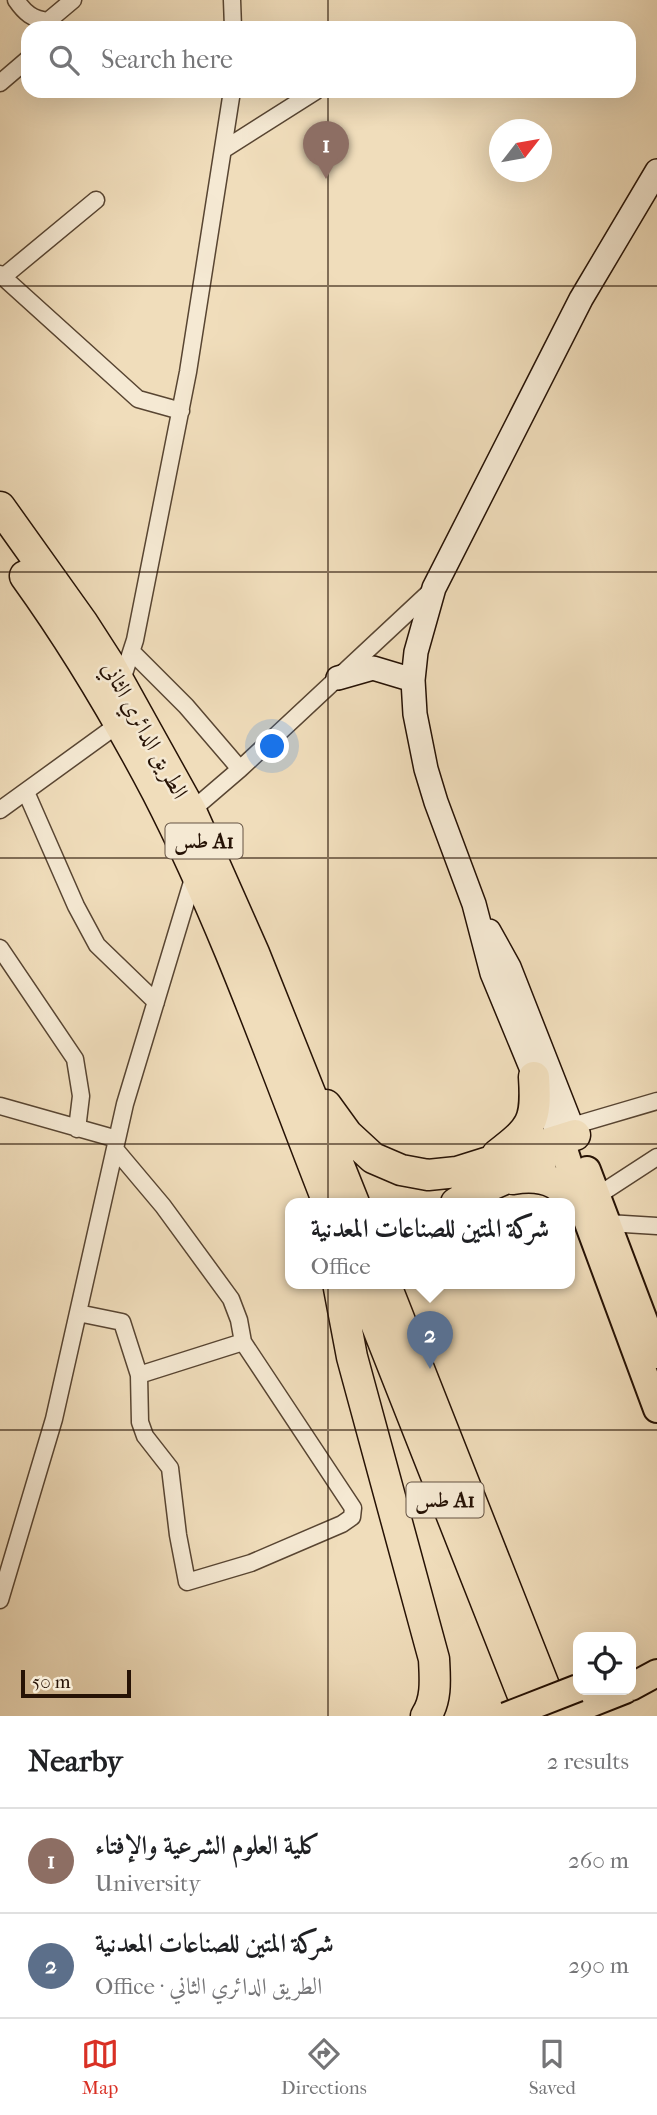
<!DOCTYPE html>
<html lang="en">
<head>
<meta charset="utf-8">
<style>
  :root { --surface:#fff; --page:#f6f6f6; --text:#202124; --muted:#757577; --line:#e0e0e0; --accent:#d93025 }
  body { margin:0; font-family:"IM FELL French Canon",Amiri,serif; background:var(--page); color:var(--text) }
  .controls { position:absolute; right:21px; bottom:21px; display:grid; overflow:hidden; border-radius:14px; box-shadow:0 7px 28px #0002 }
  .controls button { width:63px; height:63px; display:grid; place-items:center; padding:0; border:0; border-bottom:2px solid var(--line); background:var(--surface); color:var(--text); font:35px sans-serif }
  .compass { position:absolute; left:489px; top:119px; width:63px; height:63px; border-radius:50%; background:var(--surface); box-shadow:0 7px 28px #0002; rotate:59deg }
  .scale { position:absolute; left:21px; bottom:18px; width:110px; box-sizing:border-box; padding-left:7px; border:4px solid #261205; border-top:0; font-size:19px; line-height:24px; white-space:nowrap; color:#261205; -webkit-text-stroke:5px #f5e9d3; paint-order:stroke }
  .you { position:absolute; left:273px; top:747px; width:24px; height:24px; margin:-18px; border:5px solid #fff; border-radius:50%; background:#1a73e8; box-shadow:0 0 0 10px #1a73e833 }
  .badge { display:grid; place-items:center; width:46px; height:46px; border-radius:50%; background:var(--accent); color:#fff; font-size:23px; font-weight:700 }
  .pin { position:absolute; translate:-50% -58px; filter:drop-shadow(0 2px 4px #0008) }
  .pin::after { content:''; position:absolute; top:37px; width:24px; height:21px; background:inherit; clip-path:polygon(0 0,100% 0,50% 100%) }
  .popup { position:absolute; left:285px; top:1198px; width:290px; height:91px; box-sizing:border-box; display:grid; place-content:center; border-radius:14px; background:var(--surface); filter:drop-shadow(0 2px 5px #0005); font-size:23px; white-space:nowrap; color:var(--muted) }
  .popup b { font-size:26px; color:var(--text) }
  .popup::after { content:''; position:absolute; left:50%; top:100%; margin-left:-14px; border:14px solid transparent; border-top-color:var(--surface) }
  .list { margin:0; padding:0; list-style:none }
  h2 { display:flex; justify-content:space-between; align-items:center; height:91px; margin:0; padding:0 28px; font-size:30px }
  h2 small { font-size:23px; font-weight:400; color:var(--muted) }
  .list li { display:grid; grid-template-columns:46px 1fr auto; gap:21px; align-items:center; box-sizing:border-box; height:105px; padding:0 28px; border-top:2px solid var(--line) }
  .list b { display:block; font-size:26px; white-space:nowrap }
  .list p { margin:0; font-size:23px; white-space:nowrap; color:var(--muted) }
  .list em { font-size:23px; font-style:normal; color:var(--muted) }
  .icon { flex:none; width:38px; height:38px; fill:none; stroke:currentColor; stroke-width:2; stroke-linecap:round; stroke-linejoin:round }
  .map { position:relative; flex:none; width:657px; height:1716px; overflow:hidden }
  .search { position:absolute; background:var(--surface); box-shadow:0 7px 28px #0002; left:21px; right:21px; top:21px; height:77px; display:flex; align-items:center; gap:18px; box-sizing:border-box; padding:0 24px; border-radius:21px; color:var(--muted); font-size:26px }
  .sheet { height:301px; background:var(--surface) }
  nav { display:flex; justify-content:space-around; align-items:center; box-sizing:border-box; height:98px; border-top:2px solid var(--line); background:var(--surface); font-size:19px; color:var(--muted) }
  nav a { display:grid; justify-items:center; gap:4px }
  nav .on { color:var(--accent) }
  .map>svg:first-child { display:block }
</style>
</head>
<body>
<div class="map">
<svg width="657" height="1716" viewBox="0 0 657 1716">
  <rect width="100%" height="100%" fill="#f0ddbb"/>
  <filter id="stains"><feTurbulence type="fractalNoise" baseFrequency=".00286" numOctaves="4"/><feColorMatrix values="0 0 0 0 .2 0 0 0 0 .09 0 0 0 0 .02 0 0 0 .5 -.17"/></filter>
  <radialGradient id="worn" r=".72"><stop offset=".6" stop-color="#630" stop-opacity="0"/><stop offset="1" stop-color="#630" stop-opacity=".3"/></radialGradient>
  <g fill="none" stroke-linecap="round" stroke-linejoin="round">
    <defs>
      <path id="street" d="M16 0C25 13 32 19 48 21L73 0
        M232 0 233 28
        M0 83 28 59
        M223 150 316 91
        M0 274 3 277 96 200
        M3 277 138 399 181 411
        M132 652 186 706 240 769
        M121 683 135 640 188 372 232 91
        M26 792 76 906 97 945 156 1002
        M0 810 120 723
        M191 811 240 769 434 588
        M0 948 75 1059 81 1096 77 1129
        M0 1106 117 1139
        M572 1126 657 1101
        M115 1149 163 1206 231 1299 239 1320 243 1342 353 1508 352 1517 342 1524 251 1563 187 1582 178 1535 170 1468 145 1436 140 1422 139 1375
        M597 1196 657 1157
        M608 1223 657 1226
        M78 1313 122 1322 139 1375 243 1342
        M0 1600 54 1419 125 1104 195 872"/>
      <path id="secondary" d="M338 678 373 668 413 680
        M489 931 509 967 575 1135
        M561 1140 492 973 474 904 436 802 426 769 415 714 413 680 416 652 434 588 581 299 657 171"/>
      <path id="primary" d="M561 1140 584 1212 657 1409
        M587 1170 657 1355
        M631 1687 657 1673
        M559 1716 625 1690"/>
      <path id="highway" d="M0 507 82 622 111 667 191 811 254 953 354 1203
        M25 576C74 644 118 718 157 792 225 924 274 1065 328 1203
        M326 1105 347 1134 373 1158 401 1170 428 1175 457 1172 575 1135
        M497 1155C532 1128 537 1122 534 1077
        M513 1179C548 1173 564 1185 584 1212
        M456 1203 475 1192 541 1163
        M338 1283 352 1357 434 1659C435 1679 437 1699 426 1716
        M360 1283 531 1716
        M385 1283 556 1716"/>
    </defs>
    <use href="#street" stroke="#584532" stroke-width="19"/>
    <use href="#secondary" stroke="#261205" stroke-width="26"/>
    <use href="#primary" stroke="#261205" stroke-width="30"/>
    <use href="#highway" stroke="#261205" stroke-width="33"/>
    <use href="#street" stroke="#f5e9d3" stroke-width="16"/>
    <use href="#secondary" stroke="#f5e9d3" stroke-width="23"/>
    <use href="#primary" stroke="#f0ddbb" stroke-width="26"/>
    <use href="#highway" stroke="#f0ddbb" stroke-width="30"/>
    <defs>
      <path id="primary-bridge" d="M506 1716 578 1688"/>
    </defs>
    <use href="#primary-bridge" stroke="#261205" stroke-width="30" stroke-linecap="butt"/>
    <use href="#primary-bridge" stroke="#f0ddbb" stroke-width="26"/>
  </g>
  <path fill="none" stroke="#261205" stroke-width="2" stroke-opacity="0.55" d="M328 0V28M328 91V1716M0 286H657M0 572H657M0 858H657M0 1144H657M0 1430H657"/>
  <g text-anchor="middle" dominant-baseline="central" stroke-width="5" stroke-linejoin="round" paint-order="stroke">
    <g fill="#f5e9d3" stroke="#645243" stroke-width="2">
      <rect x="165.5" y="823.5" width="77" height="35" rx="5"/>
      <rect x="406.5" y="1482.5" width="77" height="35" rx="5"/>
    </g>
    <g font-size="21" font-weight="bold" fill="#261205">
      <text x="204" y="841">طس A1</text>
      <text x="445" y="1500">طس A1</text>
    </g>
    <g font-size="23" fill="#261205" stroke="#f5e9d3">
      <text transform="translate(145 730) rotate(61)">الطريق الدائري الثاني</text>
    </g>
  </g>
  <rect width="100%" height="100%" filter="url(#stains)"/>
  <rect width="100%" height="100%" fill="url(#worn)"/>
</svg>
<div class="controls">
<button><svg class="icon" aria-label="locate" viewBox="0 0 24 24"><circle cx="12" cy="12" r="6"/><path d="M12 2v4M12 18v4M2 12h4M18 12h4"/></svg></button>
</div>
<svg class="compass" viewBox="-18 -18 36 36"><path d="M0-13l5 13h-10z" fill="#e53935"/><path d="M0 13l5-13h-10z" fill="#757577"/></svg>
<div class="scale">50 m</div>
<div class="you"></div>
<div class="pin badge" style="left:326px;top:179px;background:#8d6e63">1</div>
<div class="pin badge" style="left:430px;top:1369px;background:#5c6f8a">2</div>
<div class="popup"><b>شركة المتين للصناعات المعدنية</b>Office</div>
<div class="search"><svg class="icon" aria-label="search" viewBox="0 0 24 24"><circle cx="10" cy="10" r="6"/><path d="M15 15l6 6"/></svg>Search here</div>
</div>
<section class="sheet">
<h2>Nearby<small>2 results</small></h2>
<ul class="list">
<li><span class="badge" style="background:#8d6e63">1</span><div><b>كلية العلوم الشرعية والإفتاء</b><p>University</p></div><em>260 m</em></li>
<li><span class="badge" style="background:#5c6f8a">2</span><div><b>شركة المتين للصناعات المعدنية</b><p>Office · الطريق الدائري الثاني</p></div><em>290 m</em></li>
</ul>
</section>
<nav>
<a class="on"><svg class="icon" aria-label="map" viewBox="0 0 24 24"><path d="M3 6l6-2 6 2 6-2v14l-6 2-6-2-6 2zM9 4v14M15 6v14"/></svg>Map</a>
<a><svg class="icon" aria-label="directions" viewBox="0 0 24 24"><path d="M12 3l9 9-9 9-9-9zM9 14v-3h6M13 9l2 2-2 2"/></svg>Directions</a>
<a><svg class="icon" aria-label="saved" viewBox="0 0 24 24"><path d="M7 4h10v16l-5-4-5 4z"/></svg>Saved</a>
</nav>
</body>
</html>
